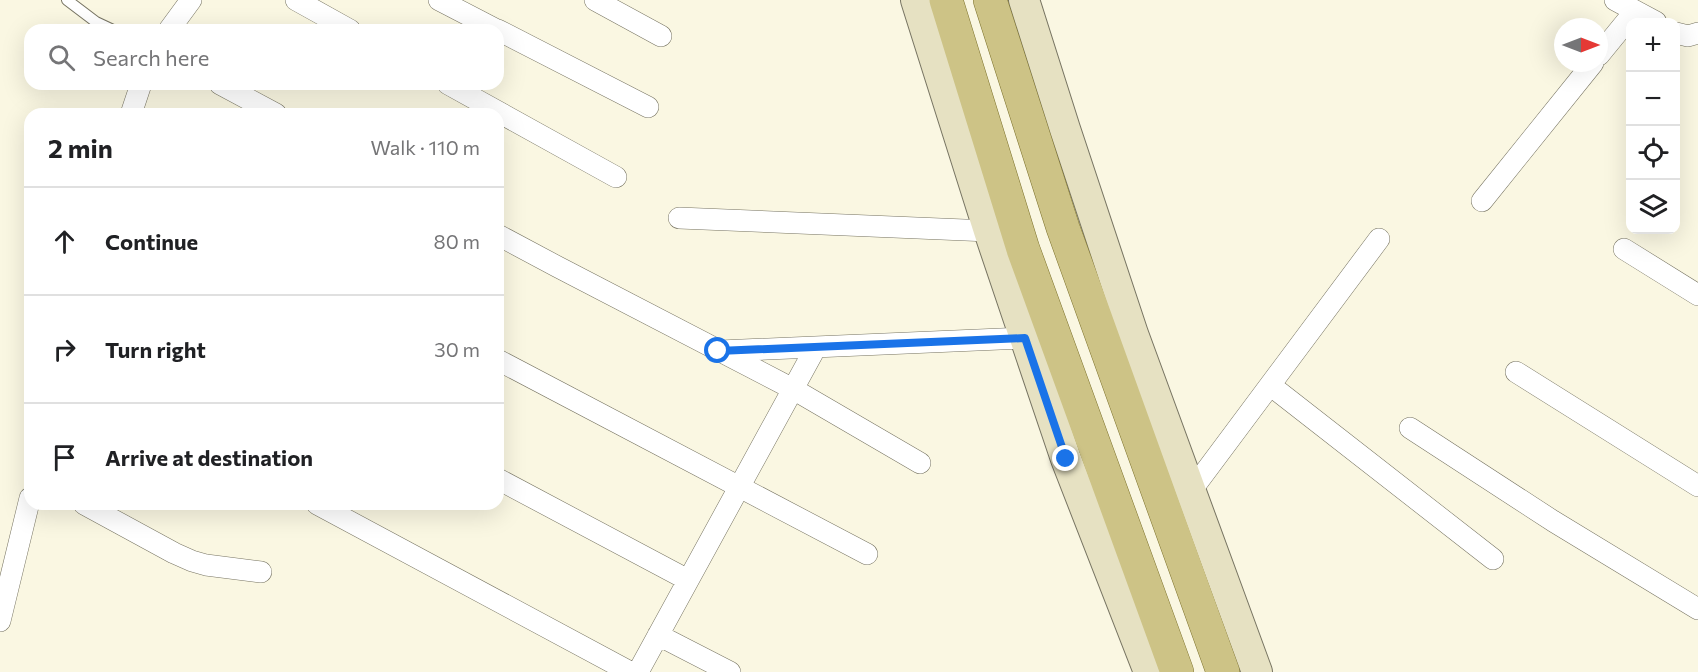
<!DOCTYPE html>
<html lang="en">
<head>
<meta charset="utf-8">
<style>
  :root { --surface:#fff; --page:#f6f6f6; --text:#202124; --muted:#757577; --line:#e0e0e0 }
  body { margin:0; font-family:Commissioner,sans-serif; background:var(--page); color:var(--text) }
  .controls { position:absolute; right:18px; top:18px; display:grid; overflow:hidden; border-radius:12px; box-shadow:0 6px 24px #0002 }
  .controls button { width:54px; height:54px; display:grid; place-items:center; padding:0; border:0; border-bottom:2px solid var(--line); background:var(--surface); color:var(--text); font:30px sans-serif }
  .compass { position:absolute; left:1554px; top:18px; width:54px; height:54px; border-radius:50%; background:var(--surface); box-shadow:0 6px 24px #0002; rotate:90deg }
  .stop { position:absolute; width:18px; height:18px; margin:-14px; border:4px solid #1a73e8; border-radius:50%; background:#fff }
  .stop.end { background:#1a73e8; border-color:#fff; box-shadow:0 2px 6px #0008 }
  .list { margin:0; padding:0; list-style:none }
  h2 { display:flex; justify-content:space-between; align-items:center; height:78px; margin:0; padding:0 24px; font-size:26px }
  h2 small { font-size:20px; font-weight:400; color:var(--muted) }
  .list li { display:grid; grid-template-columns:39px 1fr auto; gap:18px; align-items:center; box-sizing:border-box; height:108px; padding:0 24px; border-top:2px solid var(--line) }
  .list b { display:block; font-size:22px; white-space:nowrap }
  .list em { font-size:20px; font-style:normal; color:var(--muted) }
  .icon { flex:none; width:33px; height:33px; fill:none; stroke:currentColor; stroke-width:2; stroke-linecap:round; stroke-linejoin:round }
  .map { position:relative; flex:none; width:1698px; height:672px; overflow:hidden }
  .search { position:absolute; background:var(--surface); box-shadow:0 6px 24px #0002; left:24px; top:24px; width:480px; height:66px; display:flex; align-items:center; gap:15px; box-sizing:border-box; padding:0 21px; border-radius:18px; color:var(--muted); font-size:22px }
  .panel { position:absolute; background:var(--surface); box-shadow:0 6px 24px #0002; left:24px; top:108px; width:480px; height:402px; border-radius:18px }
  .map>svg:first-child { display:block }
</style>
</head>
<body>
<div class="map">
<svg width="1698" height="672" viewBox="0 0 1698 672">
  <rect width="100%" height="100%" fill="#faf7e2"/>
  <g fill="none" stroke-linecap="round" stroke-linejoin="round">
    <defs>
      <path id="lane" d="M67 0 96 22 113 30"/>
      <path id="street" d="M296 0 350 30
        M439 0 497 30
        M595 0 661 36
        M1615 0 1656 22
        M169 30 191 0
        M498 30 648 107
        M1676 33 1688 36 1698 33
        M1599 55 1635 11
        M220 84 276 114
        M448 84 616 177
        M131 114 141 84
        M1482 201 1593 63
        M679 218 989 231
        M498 235 558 267 793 389 920 463
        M1624 249 1698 295
        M720 351 1025 338
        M498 360 867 554
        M1516 372 1698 486
        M1270 385 1493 559
        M1410 428 1553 521 1698 609
        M498 479 688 580
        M1191 491 1379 239
        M84 504 174 553 192 561 206 565 261 572
        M317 504 630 672
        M0 621 30 498
        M658 635 730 672
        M638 672 816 347"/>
      <path id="secondary" d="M916 0 989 231 1066 459 1149 672
        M1024 0 1065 129 1133 334 1257 672"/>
      <path id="primary" d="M946 0 1023 249 1177 672
        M990 0 1063 228 1223 672"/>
    </defs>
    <use href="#lane" stroke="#777462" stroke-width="12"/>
    <use href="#street" stroke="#777462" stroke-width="22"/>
    <use href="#secondary" stroke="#777462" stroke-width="32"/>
    <use href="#primary" stroke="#7d722d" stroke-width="34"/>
    <use href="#lane" stroke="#fff" stroke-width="10"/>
    <use href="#street" stroke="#fff" stroke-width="21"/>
    <use href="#secondary" stroke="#e6e1c2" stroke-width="30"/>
    <use href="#primary" stroke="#cdc386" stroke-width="33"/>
  </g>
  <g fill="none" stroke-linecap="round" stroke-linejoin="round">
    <path stroke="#1a73e8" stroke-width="8" d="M718 351 1025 338 1066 459"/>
  </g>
</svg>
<div class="controls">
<button>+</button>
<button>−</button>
<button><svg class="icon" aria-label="locate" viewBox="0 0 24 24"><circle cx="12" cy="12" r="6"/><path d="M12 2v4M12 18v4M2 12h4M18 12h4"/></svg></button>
<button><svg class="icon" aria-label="layers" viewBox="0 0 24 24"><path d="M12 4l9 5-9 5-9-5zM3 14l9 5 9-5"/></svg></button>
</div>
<svg class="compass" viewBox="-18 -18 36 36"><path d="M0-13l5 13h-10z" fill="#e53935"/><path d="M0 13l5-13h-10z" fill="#757577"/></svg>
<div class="stop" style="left:718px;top:351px"></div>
<div class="stop end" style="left:1066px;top:459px"></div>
<div class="search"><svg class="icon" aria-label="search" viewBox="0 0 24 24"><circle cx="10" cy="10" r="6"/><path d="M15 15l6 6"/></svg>Search here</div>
<section class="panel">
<h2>2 min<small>Walk · 110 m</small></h2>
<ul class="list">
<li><svg class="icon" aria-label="ahead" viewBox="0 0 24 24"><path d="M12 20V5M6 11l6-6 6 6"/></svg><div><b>Continue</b></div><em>80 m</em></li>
<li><svg class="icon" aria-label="right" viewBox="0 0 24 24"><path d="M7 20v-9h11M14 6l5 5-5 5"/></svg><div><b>Turn right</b></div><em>30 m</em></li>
<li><svg class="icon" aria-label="arrive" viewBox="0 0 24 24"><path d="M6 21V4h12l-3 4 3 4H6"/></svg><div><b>Arrive at destination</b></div></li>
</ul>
</section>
</div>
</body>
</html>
